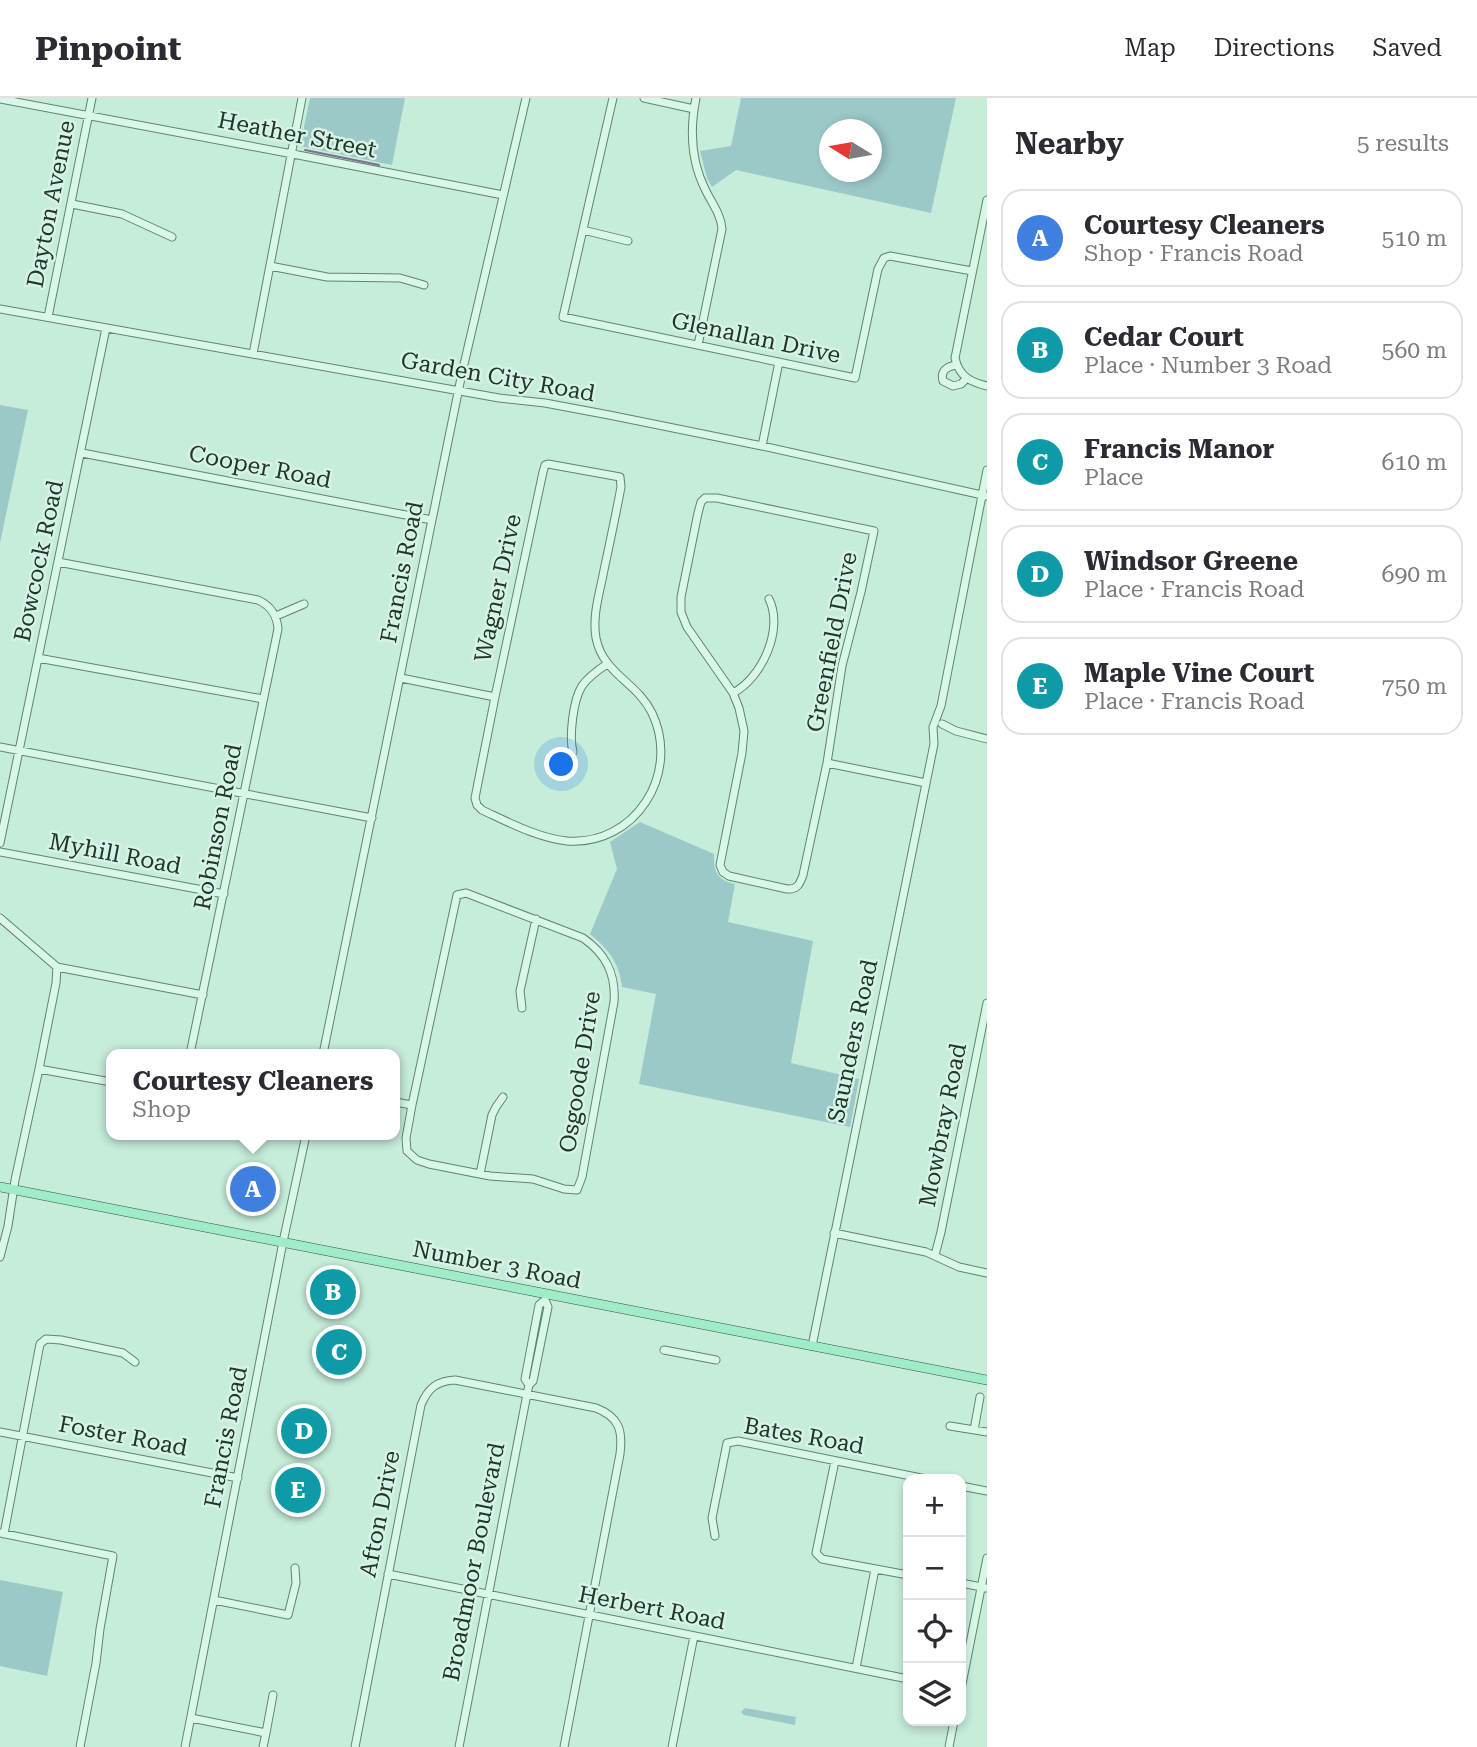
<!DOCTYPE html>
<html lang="en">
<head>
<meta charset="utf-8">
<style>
  :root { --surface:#fff; --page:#f2f2f3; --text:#2b2b33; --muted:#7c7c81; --line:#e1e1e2; --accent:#419131 }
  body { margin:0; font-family:"Roboto Serif",serif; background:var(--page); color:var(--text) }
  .controls { position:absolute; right:21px; bottom:21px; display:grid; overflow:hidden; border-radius:14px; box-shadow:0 4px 10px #0003 }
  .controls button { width:63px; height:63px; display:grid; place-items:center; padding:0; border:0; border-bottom:2px solid var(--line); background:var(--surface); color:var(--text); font:35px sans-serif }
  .compass { position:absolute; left:819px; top:21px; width:63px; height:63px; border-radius:50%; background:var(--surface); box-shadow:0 4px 10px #0003; rotate:281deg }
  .you { position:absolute; left:562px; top:667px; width:24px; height:24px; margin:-18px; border:5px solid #fff; border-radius:50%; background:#1a73e8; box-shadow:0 0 0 10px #1a73e833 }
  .badge { display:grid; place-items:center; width:46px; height:46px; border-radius:50%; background:var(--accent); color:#fff; font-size:23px; font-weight:700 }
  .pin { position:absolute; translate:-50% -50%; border:4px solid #fff; box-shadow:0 2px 7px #0006 }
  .popup { position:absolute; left:106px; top:951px; width:294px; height:91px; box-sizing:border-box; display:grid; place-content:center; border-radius:14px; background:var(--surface); filter:drop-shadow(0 2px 5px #0005); font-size:23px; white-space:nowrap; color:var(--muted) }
  .popup b { font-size:26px; color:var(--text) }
  .popup::after { content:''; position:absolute; left:50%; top:100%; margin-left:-14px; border:14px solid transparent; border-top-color:var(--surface) }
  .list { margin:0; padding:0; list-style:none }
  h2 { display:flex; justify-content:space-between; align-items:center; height:91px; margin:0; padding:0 28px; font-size:30px }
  h2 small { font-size:23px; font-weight:400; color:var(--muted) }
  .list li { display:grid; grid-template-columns:46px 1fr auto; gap:21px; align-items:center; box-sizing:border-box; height:98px; margin:0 14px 14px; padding:0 14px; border:2px solid var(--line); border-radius:21px }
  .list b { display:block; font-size:26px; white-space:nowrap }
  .list p { margin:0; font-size:23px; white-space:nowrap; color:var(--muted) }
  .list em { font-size:23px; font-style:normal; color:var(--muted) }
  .icon { flex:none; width:38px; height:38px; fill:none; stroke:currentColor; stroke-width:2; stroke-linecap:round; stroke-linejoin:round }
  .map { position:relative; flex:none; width:987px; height:1649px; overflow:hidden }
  header { display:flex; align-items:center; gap:42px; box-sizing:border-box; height:98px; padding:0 35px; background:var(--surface); border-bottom:2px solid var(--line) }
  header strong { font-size:33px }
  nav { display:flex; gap:38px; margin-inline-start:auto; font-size:24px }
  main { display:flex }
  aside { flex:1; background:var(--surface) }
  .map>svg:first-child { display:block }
</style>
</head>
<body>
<header>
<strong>Pinpoint</strong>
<nav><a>Map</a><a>Directions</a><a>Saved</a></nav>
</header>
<main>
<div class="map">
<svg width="987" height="1649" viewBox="0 0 987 1649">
  <rect width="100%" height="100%" fill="#c6ecda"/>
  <path fill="#9bc9c7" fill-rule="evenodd" d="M310 0H405L392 67 300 48Z
    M741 0H956L931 115 736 72 712 89 707 80 700 53 731 48ZM830 32H872V74H830Z
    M0 307 28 312 0 445Z
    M640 724 714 756C713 774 718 782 735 786L728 824 813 843 791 965 859 981 850 1029 639 986 656 896 622 889C620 865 607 850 590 836L617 771 610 744Z
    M0 1482 63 1494 47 1578 0 1568Z
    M745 1610 796 1619 795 1627 744 1617 741 1614Z"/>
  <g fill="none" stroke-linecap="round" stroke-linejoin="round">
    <path stroke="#816e8d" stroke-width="2" d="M305 52 379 67"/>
    <defs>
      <path id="minor" d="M613 0 563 219 855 280 878 171 884 160 890 158 972 173
        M644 0 694 11
        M696 0C690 30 691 63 705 91 711 104 721 116 722 131L698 247
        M0 1 298 57 503 97
        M987 102 955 260C959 278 970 284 987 288
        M72 106 122 116 172 139
        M583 132 628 143
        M270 168 327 179 400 180 424 187
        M0 211 499 300 545 305 609 317 762 348 987 398
        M48 219 92 0
        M253 256 302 0
        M957 267C948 268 940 272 943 283L953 288 961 286 966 281
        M762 348 779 264
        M82 355 432 422
        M548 366 620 379 621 389C616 416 610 444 604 472 600 494 592 517 596 540 603 576 637 584 652 615 681 676 635 748 567 743 538 740 508 724 482 712L477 707 475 700 495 599 543 374 545 367Z
        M705 400H717L874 433 861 494 842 568 827 665 803 777C800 786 797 792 787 791L729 778 723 774 720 767 742 655 744 633 739 610 733 595 687 529 681 514V499L698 415 701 404Z
        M58 464 258 502C271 508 277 517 278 531L190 956
        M276 518 304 506
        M38 560 263 601
        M401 580 495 599
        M733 595C762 580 784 531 769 501
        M942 626 956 633 987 641
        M0 649 372 720
        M573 654C569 639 573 602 582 588 588 579 598 572 607 566
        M827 665 926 685
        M0 745 106 230
        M0 754 224 796
        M466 795 583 840C606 856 616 876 614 904L582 1079 577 1092 564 1091 533 1081 490 1078 429 1066 417 1062 407 1053 406 1040 412 1007 457 797Z
        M0 820 57 869 56 885 39 971 15 1082 8 1128 0 1159
        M57 869 203 897
        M522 910 520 893 536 821
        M323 956 462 275 526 0
        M39 971 111 984
        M395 1004 412 1007
        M480 1076 492 1017 496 1009 503 999
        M834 1135 926 1154 959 1169 987 1175
        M935 1157 941 1134 987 905
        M812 1248 934 646 933 629 941 608 987 372
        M664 1252 716 1262
        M529 1287 525 1281 539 1207 545 1202
        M950 1328 987 1334
        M974 1332 980 1299
        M0 1334 238 1380
        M835 1363 816 1455 822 1461 908 1477
        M961 1388 987 1393
        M0 1435 113 1458 100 1531 96 1565 80 1649
        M4 1436 40 1246 46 1241 61 1242 123 1255 135 1264
        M715 1438 712 1420 727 1345 738 1343 926 1381
        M388 1476 908 1581
        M961 1485 987 1490
        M214 1502 288 1517 296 1485 295 1470
        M856 1570 875 1471
        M961 1591 987 1460
        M191 1620 266 1635 273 1597
        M185 1649 283 1144 306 1037
        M263 1649 266 1635
        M355 1649 421 1307C428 1290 437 1283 455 1282L596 1310C619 1319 623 1332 620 1356L564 1649
        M459 1649 527 1296 529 1287 533 1283 548 1209 545 1202 546 1196
        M672 1649 694 1538
        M949 1649 954 1623"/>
      <path id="major" d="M0 1089 987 1282"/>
    </defs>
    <use href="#minor" stroke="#5d866c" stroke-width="9"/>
    <use href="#major" stroke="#31543c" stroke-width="10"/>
    <use href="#minor" stroke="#d9f7e9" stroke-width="7"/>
    <use href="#major" stroke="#a1ecc8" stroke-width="9"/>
  </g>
  <g text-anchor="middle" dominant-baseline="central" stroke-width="5" stroke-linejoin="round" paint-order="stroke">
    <g font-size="23" fill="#203727" stroke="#d5f3e6">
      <text transform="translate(297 37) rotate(11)">Heather Street</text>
      <text transform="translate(51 106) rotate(-79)">Dayton Avenue</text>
      <text transform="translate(756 240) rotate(12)">Glenallan Drive</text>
      <text transform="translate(498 279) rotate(10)">Garden City Road</text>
      <text transform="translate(260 369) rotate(11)">Cooper Road</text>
      <text transform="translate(39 463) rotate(-78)">Bowcock Road</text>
      <text transform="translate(402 474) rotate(-79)">Francis Road</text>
      <text transform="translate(498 490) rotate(-78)">Wagner Drive</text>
      <text transform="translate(832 544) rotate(-79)">Greenfield Drive</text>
      <text transform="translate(218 729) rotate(-79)">Robinson Road</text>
      <text transform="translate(115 756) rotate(11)">Myhill Road</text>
      <text transform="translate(853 943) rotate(-78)">Saunders Road</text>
      <text transform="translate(580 974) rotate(-81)">Osgoode Drive</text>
      <text transform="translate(943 1027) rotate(-79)">Mowbray Road</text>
      <text transform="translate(497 1167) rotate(11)">Number 3 Road</text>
      <text transform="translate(123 1338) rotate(11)">Foster Road</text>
      <text transform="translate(804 1338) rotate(10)">Bates Road</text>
      <text transform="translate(226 1339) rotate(-79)">Francis Road</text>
      <text transform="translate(380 1416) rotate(-79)">Afton Drive</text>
      <text transform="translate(474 1464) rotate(-79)">Broadmoor Boulevard</text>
      <text transform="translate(652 1510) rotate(11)">Herbert Road</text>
    </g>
  </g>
</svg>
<div class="controls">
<button>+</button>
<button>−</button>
<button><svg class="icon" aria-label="locate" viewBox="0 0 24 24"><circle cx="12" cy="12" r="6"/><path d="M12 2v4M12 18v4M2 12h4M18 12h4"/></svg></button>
<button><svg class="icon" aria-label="layers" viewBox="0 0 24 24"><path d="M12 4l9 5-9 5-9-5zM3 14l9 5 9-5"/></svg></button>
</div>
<svg class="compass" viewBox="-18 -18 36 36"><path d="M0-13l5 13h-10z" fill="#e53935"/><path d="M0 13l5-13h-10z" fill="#7c7c81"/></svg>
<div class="you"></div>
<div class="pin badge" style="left:253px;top:1091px;background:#3f7fe0">A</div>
<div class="popup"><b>Courtesy Cleaners</b>Shop</div>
<div class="pin badge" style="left:333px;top:1194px;background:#0f9aa8">B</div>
<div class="pin badge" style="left:339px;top:1254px;background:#0f9aa8">C</div>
<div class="pin badge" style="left:304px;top:1333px;background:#0f9aa8">D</div>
<div class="pin badge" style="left:298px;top:1392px;background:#0f9aa8">E</div>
</div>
<aside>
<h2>Nearby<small>5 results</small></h2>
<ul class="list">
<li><span class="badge" style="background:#3f7fe0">A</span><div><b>Courtesy Cleaners</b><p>Shop · Francis Road</p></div><em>510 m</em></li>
<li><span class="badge" style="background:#0f9aa8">B</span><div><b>Cedar Court</b><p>Place · Number 3 Road</p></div><em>560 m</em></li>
<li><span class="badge" style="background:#0f9aa8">C</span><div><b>Francis Manor</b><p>Place</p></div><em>610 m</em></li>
<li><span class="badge" style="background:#0f9aa8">D</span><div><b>Windsor Greene</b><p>Place · Francis Road</p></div><em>690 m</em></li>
<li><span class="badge" style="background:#0f9aa8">E</span><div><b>Maple Vine Court</b><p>Place · Francis Road</p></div><em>750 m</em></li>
</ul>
</aside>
</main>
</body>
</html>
